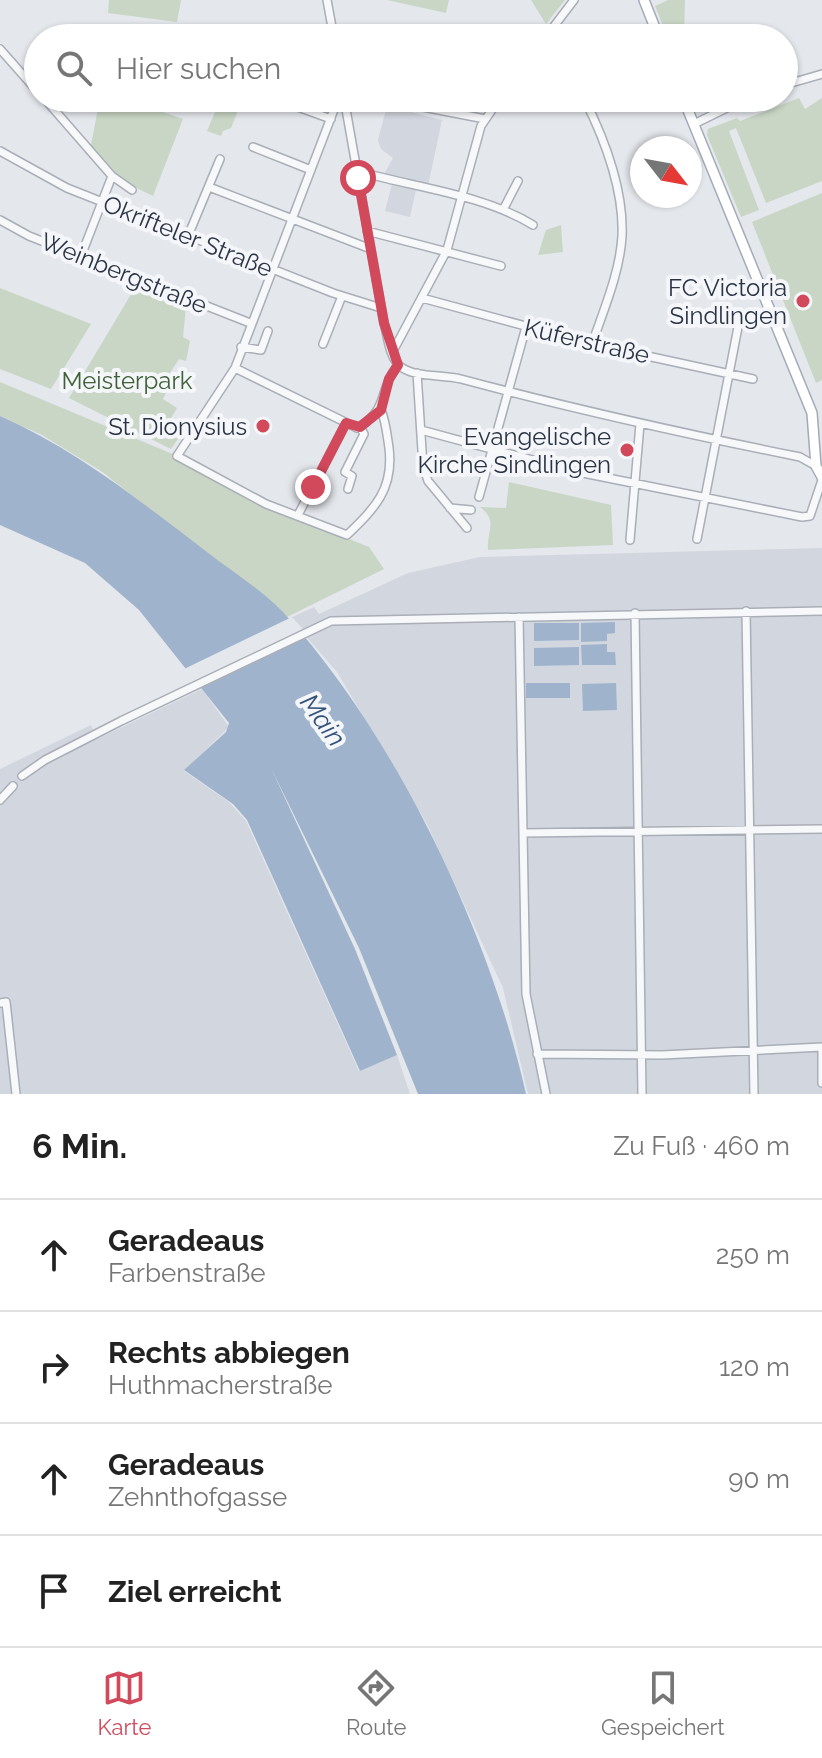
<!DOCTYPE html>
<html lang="de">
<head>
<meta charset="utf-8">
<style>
  :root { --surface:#fff; --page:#f6f6f6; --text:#222; --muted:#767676; --line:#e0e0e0; --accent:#d1495b }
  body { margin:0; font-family:Raleway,sans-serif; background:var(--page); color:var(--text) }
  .compass { position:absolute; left:630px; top:136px; width:72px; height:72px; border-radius:50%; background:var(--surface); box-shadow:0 2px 6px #0004; rotate:121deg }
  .stop { position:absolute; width:24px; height:24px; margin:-18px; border:6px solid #d1495b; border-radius:50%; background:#fff }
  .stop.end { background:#d1495b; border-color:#fff; box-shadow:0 2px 8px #0008 }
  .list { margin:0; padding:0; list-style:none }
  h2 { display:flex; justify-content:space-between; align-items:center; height:104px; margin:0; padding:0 32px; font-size:34px }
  h2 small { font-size:26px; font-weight:400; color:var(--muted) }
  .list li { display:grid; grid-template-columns:52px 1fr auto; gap:24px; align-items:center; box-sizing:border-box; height:112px; padding:0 32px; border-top:2px solid var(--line) }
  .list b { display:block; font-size:30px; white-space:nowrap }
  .list p { margin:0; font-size:26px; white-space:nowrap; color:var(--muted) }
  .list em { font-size:26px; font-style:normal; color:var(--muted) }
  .icon { flex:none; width:44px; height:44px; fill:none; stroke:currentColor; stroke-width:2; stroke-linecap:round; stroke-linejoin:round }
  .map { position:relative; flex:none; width:822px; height:1094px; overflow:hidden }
  .search { position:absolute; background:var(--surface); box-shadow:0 2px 6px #0004; left:24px; right:24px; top:24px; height:88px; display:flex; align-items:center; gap:20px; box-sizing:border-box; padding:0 28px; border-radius:44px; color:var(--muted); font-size:30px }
  .sheet { height:552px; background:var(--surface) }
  nav { display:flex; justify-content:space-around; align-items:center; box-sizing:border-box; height:112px; border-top:2px solid var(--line); background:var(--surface); font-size:22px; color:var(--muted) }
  nav a { display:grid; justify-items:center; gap:4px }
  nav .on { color:var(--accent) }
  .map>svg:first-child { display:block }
</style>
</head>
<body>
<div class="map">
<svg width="822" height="1094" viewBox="0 0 822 1094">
  <rect width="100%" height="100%" fill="#e4e7ec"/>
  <path fill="#d2d6de" d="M387 106 442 120 428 186 383 176 393 158 381 149 378 140Z
    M392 184 416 190 410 217 385 211Z
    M822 548V1094H528L503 988 427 824 337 672 290 618 314 607 319 614 408 573 480 557Z
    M202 689 229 727 184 771 229 802 246 821 359 1071 397 1055 410 1094H0V769L91 725 97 739Z"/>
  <path fill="#c9d6c5" d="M109 0H181L177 22 108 13Z
    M387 0H449L446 13Z
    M531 0H565L546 24Z
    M668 0H685L684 38H668L655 6Z
    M100 98H123L183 119 153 196 124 182 91 145Z
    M221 98H243L231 128 223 131 221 136 207 131Z
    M799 98 805 109 822 98V181L766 203 736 128 729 131 759 210 741 217 707 135 708 129 737 118 740 121Z
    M822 193V380L816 383 752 222Z
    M561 225 563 252 538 255 546 230Z
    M136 286 186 307 183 337 190 341 186 361 179 359 170 373 173 379 163 399 177 408 170 420 185 429 171 449 69 398Z
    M0 288 91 324 51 389 0 369Z
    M0 382 175 455 177 460 244 496 369 547 384 569 287 617 101 471 42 435 0 416Z
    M509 482 611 505 613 545 488 550C486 532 499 521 480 507L506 508Z"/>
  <path fill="#9fb4cc" d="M0 416C77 450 140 501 207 552 231 571 261 589 283 612 395 734 490 933 526 1094H418L359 948 271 768 355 949 397 1055 360 1071 247 820 233 804 184 770 226 732 229 723 139 610 85 563 0 525Z
    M615 622V633L607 634V641L581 642V623Z
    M534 623H579V640L534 641Z
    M607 644V652H615L616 665H582L581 645Z
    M579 647V665L534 666V648Z
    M526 683H570V698H526Z
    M616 683 617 710 583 711 582 684Z"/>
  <path fill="#e4e7ec" d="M292 617 309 636 197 690 182 670Z"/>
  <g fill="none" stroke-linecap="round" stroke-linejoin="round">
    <defs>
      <path id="minor" d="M327 0 334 38
        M381 38H400
        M545 38 574 0
        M0 49 38 92
        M784 85 822 74
        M44 98 112 176 132 190
        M344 98 384 323C388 337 389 358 401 367 416 378 443 374 461 379 573 409 686 434 800 457L816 466
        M407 98 413 105 485 119
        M584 98C604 138 624 190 622 236 620 272 604 309 592 344
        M284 102 331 119
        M345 104 335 107 235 368 177 456 266 504 347 535C375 508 394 489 389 448 387 435 386 422 381 410
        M694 124 747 98
        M253 147 311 170
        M0 151 67 188 333 293 381 308
        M358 178 368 174C421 188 486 196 533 225
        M209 187 371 249
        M503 210 518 181
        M0 220 29 236 250 323
        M367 231 501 266
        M188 236 220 159
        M81 256 112 176
        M422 298 592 344 753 379
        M323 344 342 296
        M241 347 261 350 268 331
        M392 353 447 250 481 126 500 98
        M235 368 357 428C391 408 377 391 398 365
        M417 373 423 466 428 481 467 528
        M421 430 573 471 802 517 810 516 822 480
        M348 489 352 476 345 472 364 434 360 427
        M479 497 526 327
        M450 508 471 510
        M298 515 346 423
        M697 539 739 322
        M630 540 640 424
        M746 611 754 1094
        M635 613 642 1094
        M519 617 526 994 546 1094
        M22 776 45 760 121 721 331 621 822 611
        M0 800 13 786
        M524 833 822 829
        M0 1003 6 1002 16 1094
        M822 1047V1083
        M537 1054 662 1055 822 1047"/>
      <path id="major" d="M644 0 659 38
        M683 98 812 413 816 466 822 477"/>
    </defs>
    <use href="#minor" stroke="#a9aeb7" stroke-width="10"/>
    <use href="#major" stroke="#a3abb8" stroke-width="12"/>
    <use href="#minor" stroke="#f7f8fa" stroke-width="7"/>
    <use href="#major" stroke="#fff" stroke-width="9"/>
  </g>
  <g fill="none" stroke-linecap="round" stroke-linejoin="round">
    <path stroke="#d1495b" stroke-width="10" d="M313 487 346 423 360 427 381 410 389 379 398 365 384 323 358 178"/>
  </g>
  <g fill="#d1495b" stroke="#f4f6f9" stroke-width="3">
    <circle cx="803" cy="301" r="8"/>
    <circle cx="263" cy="426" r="8"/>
    <circle cx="627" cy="450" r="8"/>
  </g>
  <g text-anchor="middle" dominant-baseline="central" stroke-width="8" stroke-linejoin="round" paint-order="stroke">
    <g font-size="24" fill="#2b3445" stroke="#f4f6f9">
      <text transform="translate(188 236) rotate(22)">Okrifteler Straße</text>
      <text transform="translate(124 273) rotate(22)">Weinbergstraße</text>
      <text transform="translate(587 341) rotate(13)">Küferstraße</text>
    </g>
    <g font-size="24" fill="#2b3445" stroke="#f4f6f9" text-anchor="end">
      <text x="787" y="287">FC Victoria<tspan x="787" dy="28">Sindlingen</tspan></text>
      <text x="247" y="426">St. Dionysius</text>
      <text x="611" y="436">Evangelische<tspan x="611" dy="28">Kirche Sindlingen</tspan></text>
    </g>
    <g font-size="24" fill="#3f6138" stroke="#f4f6f9">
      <text x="127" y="380">Meisterpark</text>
    </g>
    <g font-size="26" font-style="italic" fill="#34527a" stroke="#f4f6f9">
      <text transform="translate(323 720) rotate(54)">Main</text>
    </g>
  </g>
</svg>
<svg class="compass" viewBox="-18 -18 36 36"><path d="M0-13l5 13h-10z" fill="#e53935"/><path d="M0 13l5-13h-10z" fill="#767676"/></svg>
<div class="stop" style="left:358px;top:178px"></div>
<div class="stop end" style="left:313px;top:487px"></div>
<div class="search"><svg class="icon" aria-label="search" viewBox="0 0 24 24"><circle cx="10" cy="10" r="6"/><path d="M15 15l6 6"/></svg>Hier suchen</div>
</div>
<section class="sheet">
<h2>6 Min.<small>Zu Fuß · 460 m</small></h2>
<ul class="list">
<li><svg class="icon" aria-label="ahead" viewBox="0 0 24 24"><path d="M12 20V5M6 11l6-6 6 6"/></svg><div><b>Geradeaus</b><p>Farbenstraße</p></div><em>250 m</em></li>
<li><svg class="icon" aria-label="right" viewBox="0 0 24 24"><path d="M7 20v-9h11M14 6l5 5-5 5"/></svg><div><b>Rechts abbiegen</b><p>Huthmacherstraße</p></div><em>120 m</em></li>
<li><svg class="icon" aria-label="ahead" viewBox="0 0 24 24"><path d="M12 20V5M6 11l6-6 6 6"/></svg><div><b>Geradeaus</b><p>Zehnthofgasse</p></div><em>90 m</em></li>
<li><svg class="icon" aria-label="arrive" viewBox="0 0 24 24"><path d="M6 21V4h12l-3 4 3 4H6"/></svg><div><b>Ziel erreicht</b></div></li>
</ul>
</section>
<nav>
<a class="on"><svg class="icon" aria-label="map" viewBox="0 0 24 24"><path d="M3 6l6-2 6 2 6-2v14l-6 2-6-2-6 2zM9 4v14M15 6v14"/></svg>Karte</a>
<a><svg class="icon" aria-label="directions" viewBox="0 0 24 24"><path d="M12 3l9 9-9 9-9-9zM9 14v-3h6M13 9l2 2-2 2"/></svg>Route</a>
<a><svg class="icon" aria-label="saved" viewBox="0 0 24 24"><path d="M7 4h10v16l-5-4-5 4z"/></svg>Gespeichert</a>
</nav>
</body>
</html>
